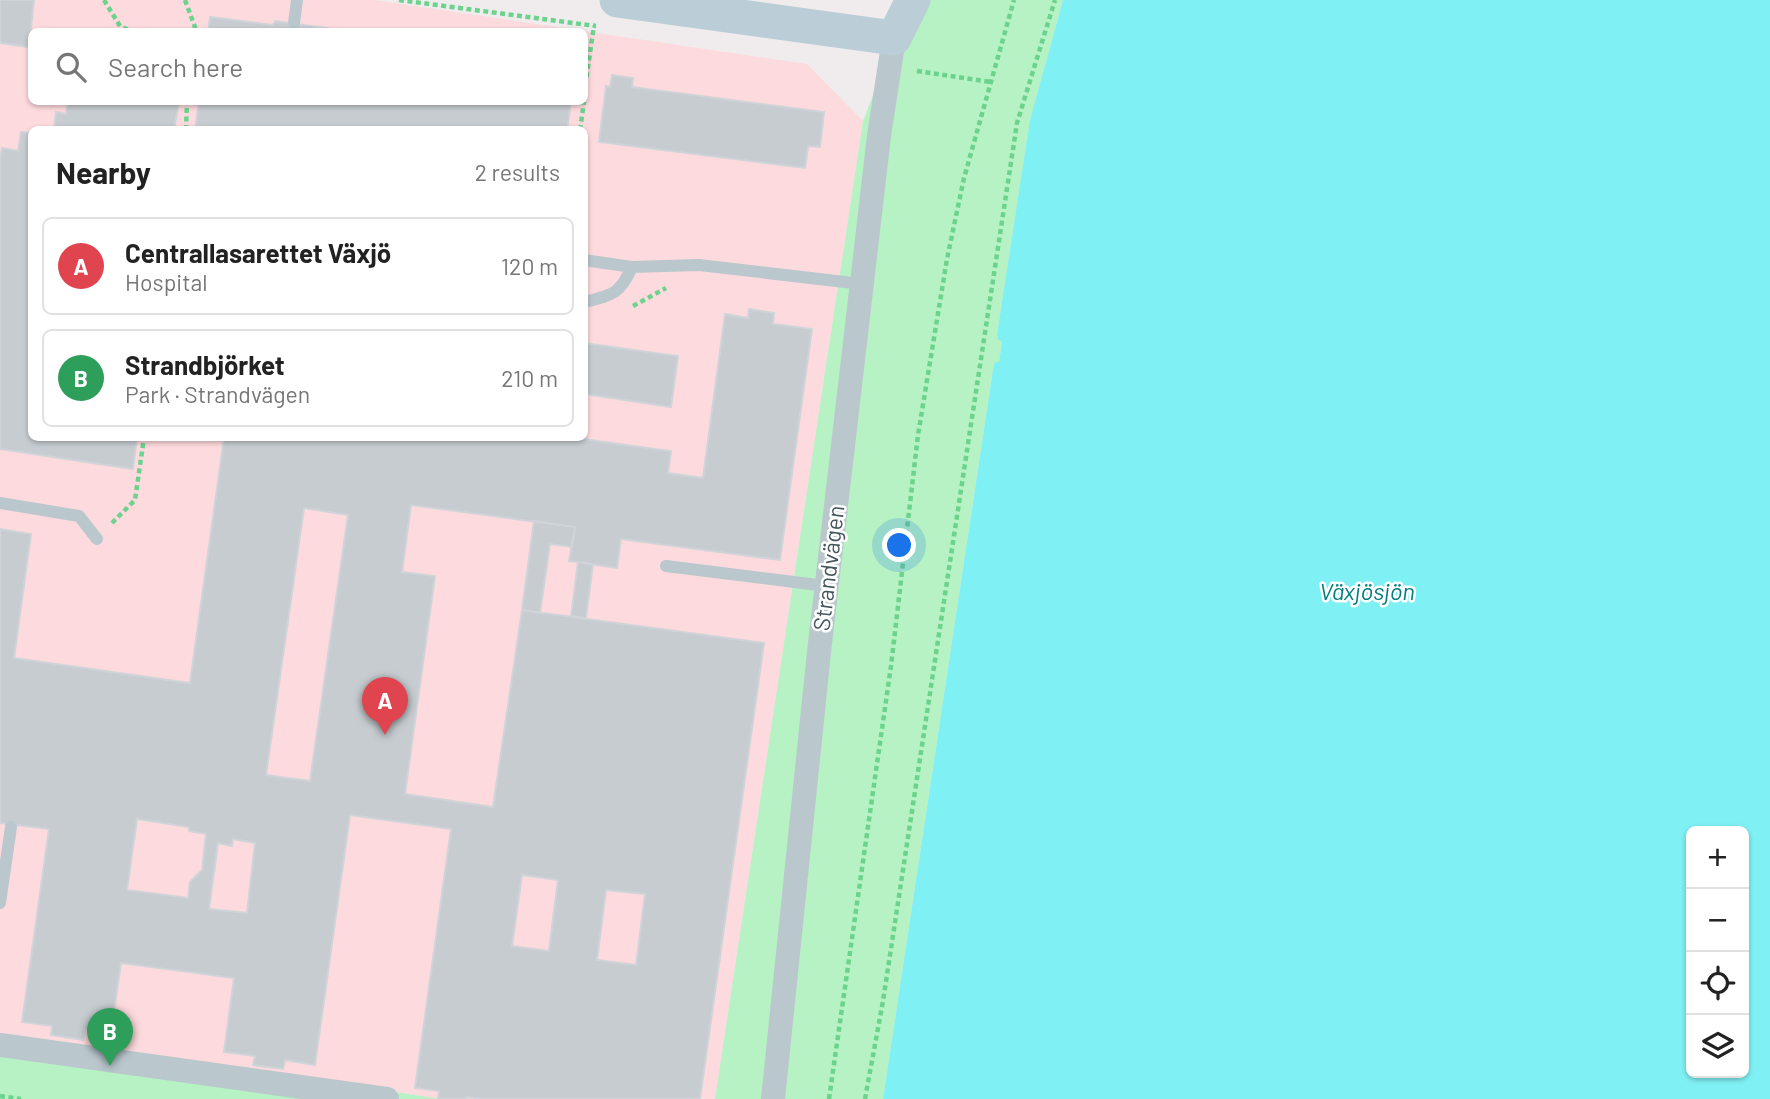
<!DOCTYPE html>
<html lang="en">
<head>
<meta charset="utf-8">
<style>
  :root { --surface:#fff; --page:#f6f6f6; --text:#222; --muted:#767676; --line:#e0e0e0; --accent:#0995ed }
  body { margin:0; font-family:Barlow,sans-serif; background:var(--page); color:var(--text) }
  .controls { position:absolute; right:21px; bottom:21px; display:grid; overflow:hidden; border-radius:10px; box-shadow:0 2px 5px #0004 }
  .controls button { width:63px; height:63px; display:grid; place-items:center; padding:0; border:0; border-bottom:2px solid var(--line); background:var(--surface); color:var(--text); font:35px sans-serif }
  .you { position:absolute; left:900px; top:546px; width:24px; height:24px; margin:-18px; border:5px solid #fff; border-radius:50%; background:#1a73e8; box-shadow:0 0 0 10px #1a73e833 }
  .badge { display:grid; place-items:center; width:46px; height:46px; border-radius:50%; background:var(--accent); color:#fff; font-size:23px; font-weight:700 }
  .pin { position:absolute; translate:-50% -58px; filter:drop-shadow(0 2px 4px #0008) }
  .pin::after { content:''; position:absolute; top:37px; width:24px; height:21px; background:inherit; clip-path:polygon(0 0,100% 0,50% 100%) }
  .list { margin:0; padding:0; list-style:none }
  h2 { display:flex; justify-content:space-between; align-items:center; height:91px; margin:0; padding:0 28px; font-size:30px }
  h2 small { font-size:23px; font-weight:400; color:var(--muted) }
  .list li { display:grid; grid-template-columns:46px 1fr auto; gap:21px; align-items:center; box-sizing:border-box; height:98px; margin:0 14px 14px; padding:0 14px; border:2px solid var(--line); border-radius:10px }
  .list b { display:block; font-size:26px; white-space:nowrap }
  .list p { margin:0; font-size:23px; white-space:nowrap; color:var(--muted) }
  .list em { font-size:23px; font-style:normal; color:var(--muted) }
  .icon { flex:none; width:38px; height:38px; fill:none; stroke:currentColor; stroke-width:2; stroke-linecap:round; stroke-linejoin:round }
  .map { position:relative; flex:none; width:1770px; height:1099px; overflow:hidden }
  .search { position:absolute; background:var(--surface); box-shadow:0 2px 5px #0004; left:28px; top:28px; width:560px; height:77px; display:flex; align-items:center; gap:18px; box-sizing:border-box; padding:0 24px; border-radius:10px; color:var(--muted); font-size:26px }
  .panel { position:absolute; background:var(--surface); box-shadow:0 2px 5px #0004; left:28px; top:126px; width:560px; height:315px; border-radius:10px }
  .map>svg:first-child { display:block }
</style>
</head>
<body>
<div class="map">
<svg width="1770" height="1099" viewBox="0 0 1770 1099">
  <rect width="100%" height="100%" fill="#f0eced"/>
  <path fill="#fddadd" fill-rule="evenodd" d="M0 0H374L807 64 863 121 715 1099H442L0 1033ZM32 32H584V102H32ZM32 130H584V438H32Z"/>
  <path fill="#b6f2c3" d="M915 0H1063L1030 121 997 334V337L1002 340 999 363H994L883 1099H715L863 121 895 39Z
    M0 1033 442 1099H0Z"/>
  <path fill="#7ff0f3" fill-rule="evenodd" d="M1063 0H1770V1099H883L994 363 999 362 1002 341 998 340 997 334 1030 120ZM1691 831H1744V1073H1691Z"/>
  <path fill="#c6ccd0" stroke="#d0d4d9" stroke-width="2" fill-rule="evenodd" d="M0 0H34L29 47 0 43Z
    M210 17 273 25 275 21 356 32H208Z
    M612 75 633 78 632 87 824 112 820 147 808 146 805 168 599 142 606 86 610 87Z
    M68 102H179L174 130H54L56 112 66 114Z
    M199 102H571L567 130H195Z
    M21 132 32 133V438H137L133 469 0 449V159L2 148 18 151Z
    M749 309 774 313 773 324 812 329 780 560 621 539 617 568 578 562 569 561 575 527 411 505 402 572 435 576 405 794 493 807 522 610 764 643 700 1099H483L466 1097V1099H438L439 1091 415 1088 451 829 350 815 315 1065 285 1060 283 1069 253 1065 255 1056 224 1052 234 978 121 963 111 1032 85 1029 83 1040 51 1035 52 1026 22 1022 49 829 0 823V529L31 534 14 658 190 683 224 438H576L671 451 668 473 703 478 725 314 748 318ZM304 508 348 515 310 781 266 775ZM137 819 189 827V831L206 834 202 870 190 882 188 898 127 890ZM233 839 255 843 247 913 209 909 218 843 232 846ZM522 875 558 880 549 951 512 946ZM606 890 645 894 636 965 597 960Z
    M584 343 678 356 671 407 584 394Z
    M534 521 575 527 572 547 550 544 540 613 522 610Z
    M578 562 593 564 586 618 571 616Z"/>
  <g fill="none" stroke-linecap="round" stroke-linejoin="round">
    <path stroke="#6bd38d" stroke-width="4.5" stroke-dasharray="5 3.5" stroke-linecap="butt" d="M104 0 120 26 133 32
      M185 0 195 27 194 32
      M399 0 596 26
      M917 71 991 82
      M584 94 594 26
      M186 130 187 102
      M580 130 584 102
      M584 197V214
      M633 306 666 288
      M112 523 135 500 144 438
      M0 1096 21 1099
      M829 1099 891 666 918 435 947 259 964 178 1014 0
      M865 1099 883 1001 1017 123 1055 0"/>
    <path stroke="#bac8ce" stroke-width="12" d="M294 23 297 0
      M584 260 632 267 699 265 862 284
      M584 302C613 295 620 294 632 267
      M0 503 79 516 97 539
      M666 566 826 586
      M0 903 11 827"/>
    <path stroke="#bac8ce" stroke-width="24" d="M0 1045 387 1099
      M773 1099 819 652 879 136 894 38"/>
    <path stroke="#bbcdd6" stroke-width="35" d="M617 0 894 38 913 0"/>
  </g>
  <g text-anchor="middle" dominant-baseline="central" stroke-width="5" stroke-linejoin="round" paint-order="stroke">
    <g font-size="23" fill="#44555c" stroke="#fff">
      <text transform="translate(828 568) rotate(-83)">Strandvägen</text>
    </g>
    <g font-size="24" font-style="italic" fill="#057e82" stroke="#fff">
      <text x="1367" y="590">Växjösjön</text>
    </g>
  </g>
</svg>
<div class="controls">
<button>+</button>
<button>−</button>
<button><svg class="icon" aria-label="locate" viewBox="0 0 24 24"><circle cx="12" cy="12" r="6"/><path d="M12 2v4M12 18v4M2 12h4M18 12h4"/></svg></button>
<button><svg class="icon" aria-label="layers" viewBox="0 0 24 24"><path d="M12 4l9 5-9 5-9-5zM3 14l9 5 9-5"/></svg></button>
</div>
<div class="you"></div>
<div class="pin badge" style="left:385px;top:735px;background:#e0444e">A</div>
<div class="pin badge" style="left:110px;top:1066px;background:#2e9e5b">B</div>
<div class="search"><svg class="icon" aria-label="search" viewBox="0 0 24 24"><circle cx="10" cy="10" r="6"/><path d="M15 15l6 6"/></svg>Search here</div>
<section class="panel">
<h2>Nearby<small>2 results</small></h2>
<ul class="list">
<li><span class="badge" style="background:#e0444e">A</span><div><b>Centrallasarettet Växjö</b><p>Hospital</p></div><em>120 m</em></li>
<li><span class="badge" style="background:#2e9e5b">B</span><div><b>Strandbjörket</b><p>Park · Strandvägen</p></div><em>210 m</em></li>
</ul>
</section>
</div>
</body>
</html>
